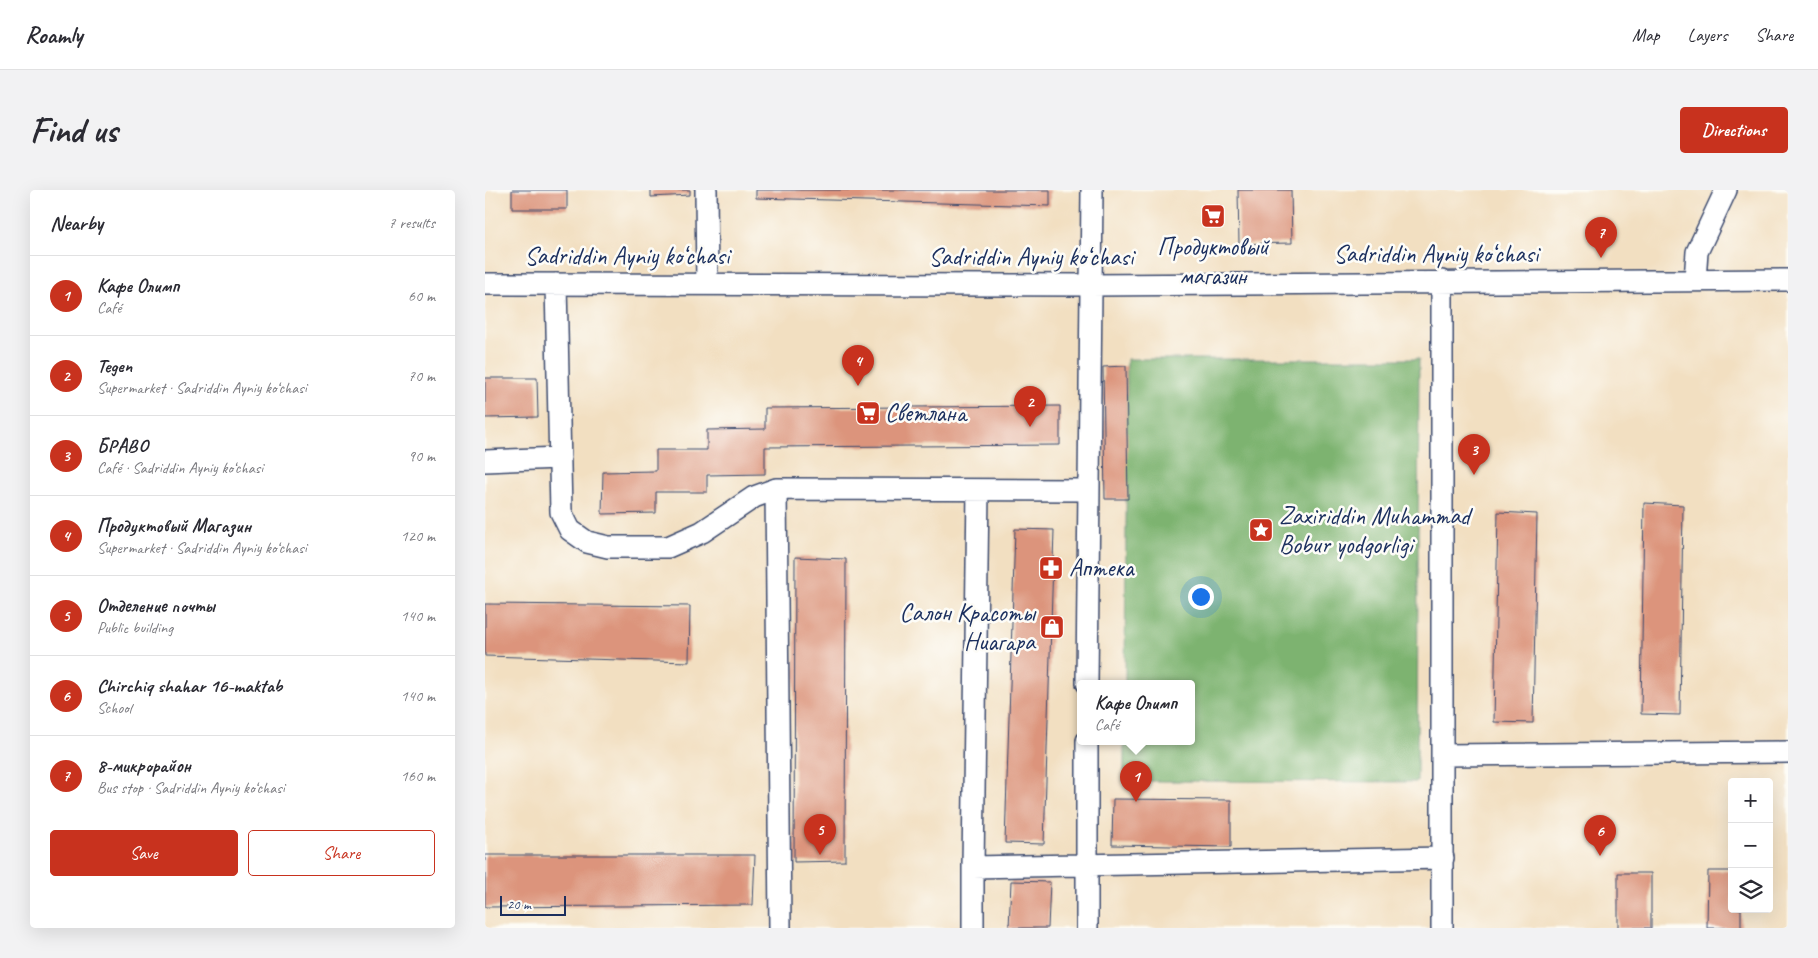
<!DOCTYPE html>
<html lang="en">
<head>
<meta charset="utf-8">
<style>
  :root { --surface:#fff; --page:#f2f2f3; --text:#2b2b33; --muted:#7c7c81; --line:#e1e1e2; --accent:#c8321e }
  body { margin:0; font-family:Caveat,sans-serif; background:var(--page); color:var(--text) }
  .controls { position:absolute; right:15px; bottom:15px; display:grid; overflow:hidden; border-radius:5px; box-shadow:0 5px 20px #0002 }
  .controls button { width:45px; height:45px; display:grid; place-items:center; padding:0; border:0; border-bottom:1px solid var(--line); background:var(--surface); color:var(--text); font:25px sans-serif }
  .scale { position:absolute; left:15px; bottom:12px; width:66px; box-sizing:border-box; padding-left:5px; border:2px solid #1b2f5e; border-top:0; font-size:14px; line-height:18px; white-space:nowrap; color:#1b2f5e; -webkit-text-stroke:4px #fdfcf7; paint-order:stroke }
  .you { position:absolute; left:715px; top:406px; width:18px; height:18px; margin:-12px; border:4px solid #fff; border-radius:50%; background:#1a73e8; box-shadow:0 0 0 8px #1a73e833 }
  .badge { display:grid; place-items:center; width:32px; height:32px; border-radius:50%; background:var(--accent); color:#fff; font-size:16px; font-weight:700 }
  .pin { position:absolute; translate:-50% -41px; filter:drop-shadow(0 1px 2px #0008) }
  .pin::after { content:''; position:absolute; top:26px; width:18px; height:15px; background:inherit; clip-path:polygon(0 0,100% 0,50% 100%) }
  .popup { position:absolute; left:592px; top:490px; width:118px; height:65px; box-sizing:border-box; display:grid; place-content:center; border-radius:5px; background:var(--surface); filter:drop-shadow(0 1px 4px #0005); font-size:16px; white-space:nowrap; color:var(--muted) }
  .popup b { font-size:19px; color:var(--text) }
  .popup::after { content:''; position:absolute; left:50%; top:100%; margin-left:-10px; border:10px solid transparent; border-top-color:var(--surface) }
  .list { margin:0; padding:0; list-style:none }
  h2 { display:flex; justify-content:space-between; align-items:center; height:65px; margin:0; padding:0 20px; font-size:21px }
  h2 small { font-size:16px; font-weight:400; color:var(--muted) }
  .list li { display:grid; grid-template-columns:32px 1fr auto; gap:15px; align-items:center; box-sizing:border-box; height:80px; padding:0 20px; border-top:1px solid var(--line) }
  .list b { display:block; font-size:19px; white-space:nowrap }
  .list p { margin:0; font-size:16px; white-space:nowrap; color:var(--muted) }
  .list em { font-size:16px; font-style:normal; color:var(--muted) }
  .actions { display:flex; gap:10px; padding:15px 20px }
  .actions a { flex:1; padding:11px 0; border:1px solid var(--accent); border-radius:5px; text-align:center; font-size:18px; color:var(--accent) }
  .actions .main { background:var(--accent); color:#fff }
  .icon { flex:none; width:28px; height:28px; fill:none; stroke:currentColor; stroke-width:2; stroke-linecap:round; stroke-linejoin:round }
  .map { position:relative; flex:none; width:1303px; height:738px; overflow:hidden; border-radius:5px }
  header { display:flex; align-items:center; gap:30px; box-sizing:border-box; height:70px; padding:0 25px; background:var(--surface); border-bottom:1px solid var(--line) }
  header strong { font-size:24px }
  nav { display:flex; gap:28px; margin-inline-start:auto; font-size:18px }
  .intro { display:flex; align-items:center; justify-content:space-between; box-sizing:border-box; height:120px; padding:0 30px }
  h1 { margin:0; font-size:35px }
  .button { padding:12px 22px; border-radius:5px; background:var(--accent); color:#fff; font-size:18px; font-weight:700 }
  main { display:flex; gap:30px; padding:0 30px }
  aside { flex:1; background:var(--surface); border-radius:5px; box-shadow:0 5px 20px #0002 }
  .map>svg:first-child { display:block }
</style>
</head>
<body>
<header>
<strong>Roamly</strong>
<nav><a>Map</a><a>Layers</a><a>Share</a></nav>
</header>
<div class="intro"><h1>Find us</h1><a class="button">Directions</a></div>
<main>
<aside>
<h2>Nearby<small>7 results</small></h2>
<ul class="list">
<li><span class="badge">1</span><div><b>Кафе Олимп</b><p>Café</p></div><em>60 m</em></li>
<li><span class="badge">2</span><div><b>Tegen</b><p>Supermarket · Sadriddin Ayniy ko‘chasi</p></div><em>70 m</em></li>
<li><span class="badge">3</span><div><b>БРАВО</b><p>Café · Sadriddin Ayniy ko‘chasi</p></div><em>90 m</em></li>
<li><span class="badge">4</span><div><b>Продуктовый Магазин</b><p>Supermarket · Sadriddin Ayniy ko‘chasi</p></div><em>120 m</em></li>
<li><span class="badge">5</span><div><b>Отделение почты</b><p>Public building</p></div><em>140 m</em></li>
<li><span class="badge">6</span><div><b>Chirchiq shahar 16-maktab</b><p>School</p></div><em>140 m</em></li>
<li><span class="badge">7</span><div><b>8-микрорайон</b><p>Bus stop · Sadriddin Ayniy ko‘chasi</p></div><em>160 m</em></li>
</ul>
<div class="actions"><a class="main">Save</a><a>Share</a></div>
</aside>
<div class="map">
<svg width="1303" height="738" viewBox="0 0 1303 738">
  <rect width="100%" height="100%" fill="#fdfcf7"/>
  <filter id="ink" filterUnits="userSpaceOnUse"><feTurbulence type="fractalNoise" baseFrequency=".02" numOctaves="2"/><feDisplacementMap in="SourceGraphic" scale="10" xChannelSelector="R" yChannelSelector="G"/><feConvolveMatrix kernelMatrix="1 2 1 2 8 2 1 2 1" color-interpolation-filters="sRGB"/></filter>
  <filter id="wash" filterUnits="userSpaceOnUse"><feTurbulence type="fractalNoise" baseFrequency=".0096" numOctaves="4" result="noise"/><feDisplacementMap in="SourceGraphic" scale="20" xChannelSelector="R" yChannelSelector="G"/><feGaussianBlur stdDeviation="1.12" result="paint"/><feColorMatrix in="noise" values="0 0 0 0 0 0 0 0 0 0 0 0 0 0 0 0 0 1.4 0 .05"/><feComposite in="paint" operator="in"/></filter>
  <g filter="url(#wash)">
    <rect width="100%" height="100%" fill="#f2dfc1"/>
    <path fill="#7db36f" stroke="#4c7166" d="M642 169H934L932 592 639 591V551H706V493H640Z"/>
    <g id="blocks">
      <path fill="#dc947b" d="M27 0H82V19H27Z
        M166 0H205V5L166 7Z
        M271 0H565V16L271 8Z
        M753 0H806L807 53 754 54Z
        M641 176 643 309H620L618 177Z
        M0 188H52L53 227 0 228Z
        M575 216V255L280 257V284L222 285V302H171V323L117 324 118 282 171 281V260H222V240L280 239V218Z
        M1159 313 1198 315 1195 525 1156 524Z
        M1013 322 1052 324 1048 533 1009 532Z
        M530 339 569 340 559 654 520 653Z
        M310 367 361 369 360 671 309 672Z
        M0 414 205 416 204 472 0 466Z
        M628 609 746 610V657L627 655Z
        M0 665H270L268 715 0 717Z
        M1223 681H1247V719H1256V738H1222Z
        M1133 683H1166V738H1133Z
        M526 691 565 692 563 738H524Z"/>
    </g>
  </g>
  <g filter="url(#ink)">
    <use href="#blocks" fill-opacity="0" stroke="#3b496d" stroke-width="1"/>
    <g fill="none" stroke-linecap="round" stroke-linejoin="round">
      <defs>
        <path id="minor" d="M221 0 222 94
          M1210 90 1212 62 1241 0
          M957 91V738
          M0 94 605 95 1303 90
          M71 94 76 322 85 340 102 352 123 357H183L217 342 269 307 291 299 604 300
          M0 271 75 268
          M291 299 295 738
          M602 493 607 0
          M958 565 1303 562
          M488 677 493 300
          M488 738V677L958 668
          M602 738V551"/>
      </defs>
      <use href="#minor" stroke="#3b496d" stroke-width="24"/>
      <use href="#minor" stroke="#fff" stroke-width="21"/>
    </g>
  </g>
  <defs>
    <symbol id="supermarket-square" viewBox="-11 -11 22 22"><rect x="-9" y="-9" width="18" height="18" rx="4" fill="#c8321e" stroke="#fdfcf7"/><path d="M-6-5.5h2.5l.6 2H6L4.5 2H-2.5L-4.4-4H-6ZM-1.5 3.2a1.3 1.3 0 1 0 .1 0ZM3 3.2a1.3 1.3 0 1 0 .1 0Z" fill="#fff"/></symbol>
    <symbol id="sight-square" viewBox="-11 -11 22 22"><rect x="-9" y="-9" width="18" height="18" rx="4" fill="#c8321e" stroke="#fdfcf7"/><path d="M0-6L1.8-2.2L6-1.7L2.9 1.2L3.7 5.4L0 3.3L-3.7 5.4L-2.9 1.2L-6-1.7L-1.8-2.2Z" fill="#fff"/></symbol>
    <symbol id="pharmacy-square" viewBox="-11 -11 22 22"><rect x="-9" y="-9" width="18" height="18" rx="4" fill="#c8321e" stroke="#fdfcf7"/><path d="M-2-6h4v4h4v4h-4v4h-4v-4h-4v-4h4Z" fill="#fff"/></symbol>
    <symbol id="shop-square" viewBox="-11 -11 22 22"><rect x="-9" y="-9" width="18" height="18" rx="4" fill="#c8321e" stroke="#fdfcf7"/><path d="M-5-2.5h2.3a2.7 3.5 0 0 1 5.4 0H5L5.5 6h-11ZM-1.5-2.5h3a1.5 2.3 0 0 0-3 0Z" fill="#fff"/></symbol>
  </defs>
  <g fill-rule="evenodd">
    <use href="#supermarket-square" x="714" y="12" width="28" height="28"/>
    <use href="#supermarket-square" x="369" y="209" width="28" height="28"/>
    <use href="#sight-square" x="762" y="326" width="28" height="28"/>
    <use href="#pharmacy-square" x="552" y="364" width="28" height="28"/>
    <use href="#shop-square" x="553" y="423" width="28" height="28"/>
  </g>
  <g text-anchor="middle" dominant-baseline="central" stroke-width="5" stroke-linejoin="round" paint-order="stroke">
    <g font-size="25" fill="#1b2f5e" stroke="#fdfcf7" text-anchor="start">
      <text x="728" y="57" text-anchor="middle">Продуктовый<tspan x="728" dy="29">магазин</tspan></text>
      <text x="400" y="223">Светлана</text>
      <text x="794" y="326">Zaxiriddin Muhammad<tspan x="794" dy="29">Bobur yodgorligi</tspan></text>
      <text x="584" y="378">Аптека</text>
      <text x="550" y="423" text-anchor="end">Салон Красоты<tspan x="550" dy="29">Ниагара</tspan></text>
    </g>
    <g font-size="25" fill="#1b2f5e" stroke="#fdfcf7">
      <text x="951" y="64">Sadriddin Ayniy ko‘chasi</text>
      <text x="142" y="66">Sadriddin Ayniy ko‘chasi</text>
      <text x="546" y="67">Sadriddin Ayniy ko‘chasi</text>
    </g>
  </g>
</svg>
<div class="controls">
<button>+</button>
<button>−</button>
<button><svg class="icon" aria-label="layers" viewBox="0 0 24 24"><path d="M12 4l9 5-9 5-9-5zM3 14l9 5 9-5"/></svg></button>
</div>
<div class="scale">20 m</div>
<div class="you"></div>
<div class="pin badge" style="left:651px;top:612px">1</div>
<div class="popup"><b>Кафе Олимп</b>Café</div>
<div class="pin badge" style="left:545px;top:237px">2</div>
<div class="pin badge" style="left:989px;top:285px">3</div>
<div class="pin badge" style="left:373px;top:196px">4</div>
<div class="pin badge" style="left:335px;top:665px">5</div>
<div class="pin badge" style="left:1115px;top:666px">6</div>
<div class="pin badge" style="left:1116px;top:68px">7</div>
</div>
</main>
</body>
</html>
